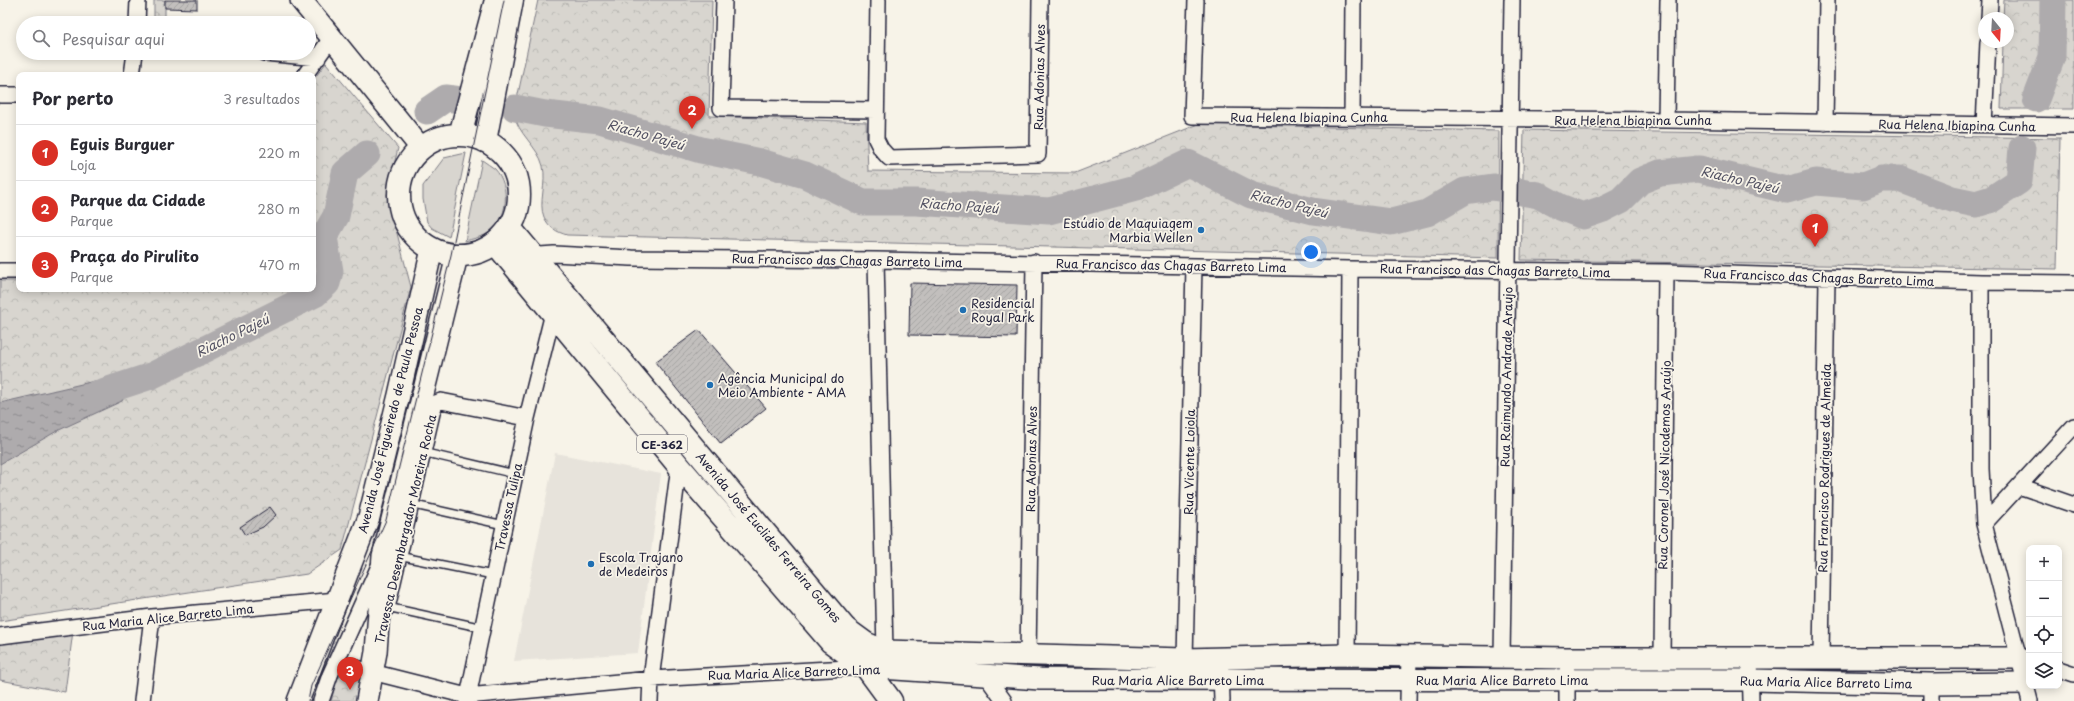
<!DOCTYPE html>
<html lang="pt">
<head>
<meta charset="utf-8">
<style>
  :root { --surface:#fff; --page:#f7f7f7; --text:#2b2b33; --muted:#7c7c81; --line:#e1e1e2; --accent:#d93025 }
  body { margin:0; font-family:"Playpen Sans",sans-serif; background:var(--page); color:var(--text) }
  .controls { position:absolute; right:12px; bottom:12px; display:grid; overflow:hidden; border-radius:8px; box-shadow:0 2px 10px #0003 }
  .controls button { width:36px; height:36px; display:grid; place-items:center; padding:0; border:0; border-bottom:1px solid var(--line); background:var(--surface); color:var(--text); font:20px sans-serif }
  .compass { position:absolute; left:1978px; top:12px; width:36px; height:36px; border-radius:50%; background:var(--surface); box-shadow:0 2px 10px #0003; rotate:162deg }
  .you { position:absolute; left:1311px; top:252px; width:14px; height:14px; margin:-10px; border:3px solid #fff; border-radius:50%; background:#1a73e8; box-shadow:0 0 0 6px #1a73e833 }
  .badge { display:grid; place-items:center; width:26px; height:26px; border-radius:50%; background:var(--accent); color:#fff; font-size:13px; font-weight:700 }
  .pin { position:absolute; translate:-50% -33px; filter:drop-shadow(0 1px 2px #0008) }
  .pin::after { content:''; position:absolute; top:21px; width:14px; height:12px; background:inherit; clip-path:polygon(0 0,100% 0,50% 100%) }
  .list { margin:0; padding:0; list-style:none }
  h2 { display:flex; justify-content:space-between; align-items:center; height:52px; margin:0; padding:0 16px; font-size:17px }
  h2 small { font-size:13px; font-weight:400; color:var(--muted) }
  .list li { display:grid; grid-template-columns:26px 1fr auto; gap:12px; align-items:center; box-sizing:border-box; height:56px; padding:0 16px; border-top:1px solid var(--line) }
  .list b { display:block; font-size:15px; white-space:nowrap }
  .list p { margin:0; font-size:13px; white-space:nowrap; color:var(--muted) }
  .list em { font-size:13px; font-style:normal; color:var(--muted) }
  .icon { flex:none; width:22px; height:22px; fill:none; stroke:currentColor; stroke-width:2; stroke-linecap:round; stroke-linejoin:round }
  .map { position:relative; flex:none; width:2074px; height:701px; overflow:hidden }
  .search { position:absolute; background:var(--surface); box-shadow:0 2px 10px #0003; left:16px; top:16px; width:300px; height:44px; display:flex; align-items:center; gap:10px; box-sizing:border-box; padding:0 14px; border-radius:22px; color:var(--muted); font-size:15px }
  .panel { position:absolute; background:var(--surface); box-shadow:0 2px 10px #0003; left:16px; top:72px; width:300px; height:220px; border-radius:8px }
  .map>svg:first-child { display:block }
</style>
</head>
<body>
<div class="map">
<svg width="2074" height="701" viewBox="0 0 2074 701">
  <defs>
    <pattern id="forest-crowns" width="20" height="18" patternUnits="userSpaceOnUse"><rect width="20" height="18" fill="#d8d5cf"/><path d="M2 6a3 3 0 1 1 6 0M12 15a3 3 0 1 1 6 0" fill="none" stroke="#b9b7b3"/></pattern>
    <pattern id="water-ripples" width="26" height="14" patternUnits="userSpaceOnUse"><rect width="26" height="14" fill="#aeabad"/><path d="M2 4q2-2 4 0t4 0M15 11q2-2 4 0t4 0" fill="none" stroke="#8d8b8e"/></pattern>
    <pattern id="building-hatch" width="6" height="6" patternUnits="userSpaceOnUse"><rect width="6" height="6" fill="#c2bfbd"/><path d="M-1 1l2-2M0 6l6-6M5 7l2-2" fill="none" stroke="#a6a4a3"/></pattern>
  </defs>
  <rect width="100%" height="100%" fill="#f7f3e8"/>
  <filter id="ink" filterUnits="userSpaceOnUse"><feTurbulence type="fractalNoise" baseFrequency=".025" numOctaves="2"/><feDisplacementMap in="SourceGraphic" scale="8" xChannelSelector="R" yChannelSelector="G"/><feConvolveMatrix kernelMatrix="1 2 1 2 8 2 1 2 1" color-interpolation-filters="sRGB"/></filter>
  <g filter="url(#ink)">
    <path fill="#e7e3db" d="M555 453 661 474 638 653 514 661Z"/>
    <path fill="#d8d5cf" stroke="#7d7c85" d="M466 153 449 237 432 228 427 222 423 199V186L444 158Z
      M482 160C486 163 491 166 495 169 511 186 508 220 489 233 482 237 472 239 465 241Z"/>
    <path fill="url(#forest-crowns)" stroke="#7d7c85" d="M154 0H165V23H154Z
      M538 0H712L709 116 866 122 868 171 1075 173 1199 124 1499 131 1498 258 567 235C557 232 549 228 544 217 538 203 547 184 543 166 538 146 517 134 514 113Z
      M2004 0H2074V109H2001L2003 42H2008V18H2003Z
      M326 63 398 148 387 195 411 287 342 550 307 574 0 621V281H19V289H313V80Z
      M1524 130 2060 138 2057 269 1521 260Z
      M73 631 65 692 0 680V641Z
      M344 673H353L369 679 364 701H331L337 679Z"/>
    <path fill="url(#water-ripples)" stroke="#76747f" d="M116 376 130 383 122 401 57 431 0 464V403Z"/>
    <g fill="none" stroke-linecap="round" stroke-linejoin="round">
      <path stroke="#aeabad" stroke-width="27" d="M2036 99 2052 57 2053 0
        M515 108 545 114 600 120 701 150 760 162 805 175 863 202H916L1049 211 1136 188 1188 163 1251 195 1313 211 1391 222 1427 213 1465 191 1493 187 1538 195 1560 207 1583 216 1603 209 1621 200 1640 181 1660 173 1699 169 1787 190 1816 182 1863 186 1881 179H1900L1952 199 1976 204 1992 199 2019 181 2022 148
        M427 111 446 98 461 100
        M96 394 151 376 315 294 327 283 330 271 324 237 336 216 345 173 367 154"/>
    </g>
    <path fill="url(#building-hatch)" stroke="#22223b" d="M165 0H197V9L165 8Z
      M910 283 1017 285 1016 337 909 335Z
      M699 330 766 408 721 444 655 362Z
      M270 507 276 515 263 527 245 535 240 527Z"/>
    <g fill="none" stroke-linecap="round" stroke-linejoin="round">
      <defs>
        <path id="lane" d="M422 452 515 474
          M410 504 504 525
          M398 556 493 575
          M387 607 483 628"/>
        <path id="street" d="M724 0 721 108 876 110
          M878 0 876 139 881 149 889 158 1038 154 1040 0
          M1196 0 1192 116 1666 120 2074 126
          M1989 18 1990 0
          M137 23 138 0
          M264 53 318 58
          M132 75 135 53
          M305 75 332 37
          M0 95H19
          M1352 117 1353 0
          M1666 120 1668 0
          M1825 123 1827 0
          M1984 125 1988 42
          M526 256 554 254 631 258 876 260 1350 269 1666 272 1981 282 2074 283
          M876 260 885 651
          M0 271H19
          M1981 282V469L1984 524 2030 701
          M2019 486 2074 505
          M1984 524 2074 426
          M387 608 433 409 436 403 441 401 527 418
          M0 636 152 617 337 600
          M1347 655 1350 269
          M1028 656 1034 262
          M1502 657 1512 0
          M1662 657 1666 272
          M1750 657 1751 701
          M1821 657 1827 278
          M1185 659 1194 266
          M336 663 467 696 651 679 866 667
          M2059 669 2074 674
          M1221 670 1222 701
          M1567 671V701
          M986 676 1004 701
          M1931 684V701
          M142 701 152 617
          M321 701 330 675 379 566
          M467 701 527 418 553 313
          M650 701 651 679 679 466
          M1408 701 1409 656"/>
        <path id="secondary" d="M301 0 421 148
          M844 627 866 643 885 651 1185 659 1347 655 1567 658H2019
          M866 667 1040 679 1751 680 1931 684 2025 683
          M298 701 369 517 399 395 432 249
          M367 701 376 652 383 556 457 256"/>
        <path id="primary" d="M399 195a60 60 0 1 1 120 0a60 60 0 1 1-120 0Z
          M460 135 496 0
          M485 141 512 0
          M510 228 844 627 866 667 891 701
          M496 244 679 466 831 642 861 664"/>
      </defs>
      <use href="#lane" stroke="#22223b" stroke-width="10"/>
      <use href="#street" stroke="#22223b" stroke-width="18"/>
      <use href="#secondary" stroke="#22223b" stroke-width="24"/>
      <use href="#primary" stroke="#22223b" stroke-width="25"/>
      <use href="#lane" stroke="#f7f3e8" stroke-width="7"/>
      <use href="#street" stroke="#f7f3e8" stroke-width="15"/>
      <use href="#secondary" stroke="#f7f3e8" stroke-width="21"/>
      <use href="#primary" stroke="#f7f3e8" stroke-width="22"/>
      <path stroke="#22223b" stroke-width="1" d="M308 701 311 686 386 520 451 255 504 0"/>
    </g>
  </g>
  <g fill="#1f6fb2" stroke="#f7f3e8" stroke-width="1.5">
    <circle cx="1201" cy="230" r="4"/>
    <circle cx="963" cy="310" r="4"/>
    <circle cx="710" cy="385" r="4"/>
    <circle cx="591" cy="564" r="4"/>
  </g>
  <g text-anchor="middle" dominant-baseline="central" stroke-width="3.5" stroke-linejoin="round" paint-order="stroke">
    <rect fill="#f7f3e8" stroke="#62616f" stroke-width="1" x="637" y="435" width="50" height="18" rx="3"/>
    <g font-size="11" font-weight="bold" fill="#22223b">
      <text x="662" y="444">CE-362</text>
    </g>
    <g font-size="12" fill="#22223b" stroke="#f7f3e8">
      <text transform="translate(1039 77) rotate(-89)">Rua Adonias Alves</text>
      <text x="1309" y="117">Rua Helena Ibiapina Cunha</text>
      <text x="1633" y="120">Rua Helena Ibiapina Cunha</text>
      <text transform="translate(1957 125) rotate(1)">Rua Helena Ibiapina Cunha</text>
      <text transform="translate(847 260) rotate(1)">Rua Francisco das Chagas Barreto Lima</text>
      <text transform="translate(1171 265) rotate(1)">Rua Francisco das Chagas Barreto Lima</text>
      <text transform="translate(1495 270) rotate(1)">Rua Francisco das Chagas Barreto Lima</text>
      <text transform="translate(1819 277) rotate(2)">Rua Francisco das Chagas Barreto Lima</text>
      <text transform="translate(1506 377) rotate(-89)">Rua Raimundo Andrade Araujo</text>
      <text transform="translate(390 420) rotate(-76)">Avenida José Figueiredo de Paula Pessoa</text>
      <text transform="translate(1031 459) rotate(-89)">Rua Adonias Alves</text>
      <text transform="translate(1189 462) rotate(-89)">Rua Vicente Loiola</text>
      <text transform="translate(1664 465) rotate(-89)">Rua Coronel José Nicodemos Araújo</text>
      <text transform="translate(1824 468) rotate(-89)">Rua Francisco Rodrigues de Almeida</text>
      <text transform="translate(508 507) rotate(-78)">Travessa Tulipa</text>
      <text transform="translate(405 529) rotate(-77)">Travessa Desembargador Moreira Rocha</text>
      <text transform="translate(769 537) rotate(50)">Avenida José Euclides Ferreira Gomes</text>
      <text transform="translate(168 617) rotate(-6)">Rua Maria Alice Barreto Lima</text>
      <text transform="translate(794 672) rotate(-2)">Rua Maria Alice Barreto Lima</text>
      <text x="1178" y="680">Rua Maria Alice Barreto Lima</text>
      <text x="1502" y="680">Rua Maria Alice Barreto Lima</text>
      <text transform="translate(1826 682) rotate(1)">Rua Maria Alice Barreto Lima</text>
    </g>
    <g font-size="12" fill="#22223b" stroke="#f7f3e8" text-anchor="start">
      <text x="1193" y="223" text-anchor="end">Estúdio de Maquiagem<tspan x="1193" dy="14">Marbia Wellen</tspan></text>
      <text x="971" y="303">Residencial<tspan x="971" dy="14">Royal Park</tspan></text>
      <text x="718" y="378">Agência Municipal do<tspan x="718" dy="14">Meio Ambiente - AMA</tspan></text>
      <text x="599" y="557">Escola Trajano<tspan x="599" dy="14">de Medeiros</tspan></text>
    </g>
    <g font-size="13" font-style="italic" fill="#535263" stroke="#f7f3e8">
      <text transform="translate(646 134) rotate(16)">Riacho Pajeú</text>
      <text transform="translate(1740 179) rotate(13)">Riacho Pajeú</text>
      <text transform="translate(1289 203) rotate(14)">Riacho Pajeú</text>
      <text transform="translate(959 205) rotate(4)">Riacho Pajeú</text>
      <text transform="translate(232 335) rotate(-26)">Riacho Pajeú</text>
    </g>
  </g>
</svg>
<div class="controls">
<button>+</button>
<button>−</button>
<button><svg class="icon" aria-label="locate" viewBox="0 0 24 24"><circle cx="12" cy="12" r="6"/><path d="M12 2v4M12 18v4M2 12h4M18 12h4"/></svg></button>
<button><svg class="icon" aria-label="layers" viewBox="0 0 24 24"><path d="M12 4l9 5-9 5-9-5zM3 14l9 5 9-5"/></svg></button>
</div>
<svg class="compass" viewBox="-18 -18 36 36"><path d="M0-13l5 13h-10z" fill="#e53935"/><path d="M0 13l5-13h-10z" fill="#7c7c81"/></svg>
<div class="you"></div>
<div class="pin badge" style="left:1815px;top:247px">1</div>
<div class="pin badge" style="left:692px;top:129px">2</div>
<div class="pin badge" style="left:350px;top:690px">3</div>
<div class="search"><svg class="icon" aria-label="search" viewBox="0 0 24 24"><circle cx="10" cy="10" r="6"/><path d="M15 15l6 6"/></svg>Pesquisar aqui</div>
<section class="panel">
<h2>Por perto<small>3 resultados</small></h2>
<ul class="list">
<li><span class="badge">1</span><div><b>Eguis Burguer</b><p>Loja</p></div><em>220 m</em></li>
<li><span class="badge">2</span><div><b>Parque da Cidade</b><p>Parque</p></div><em>280 m</em></li>
<li><span class="badge">3</span><div><b>Praça do Pirulito</b><p>Parque</p></div><em>470 m</em></li>
</ul>
</section>
</div>
</body>
</html>
